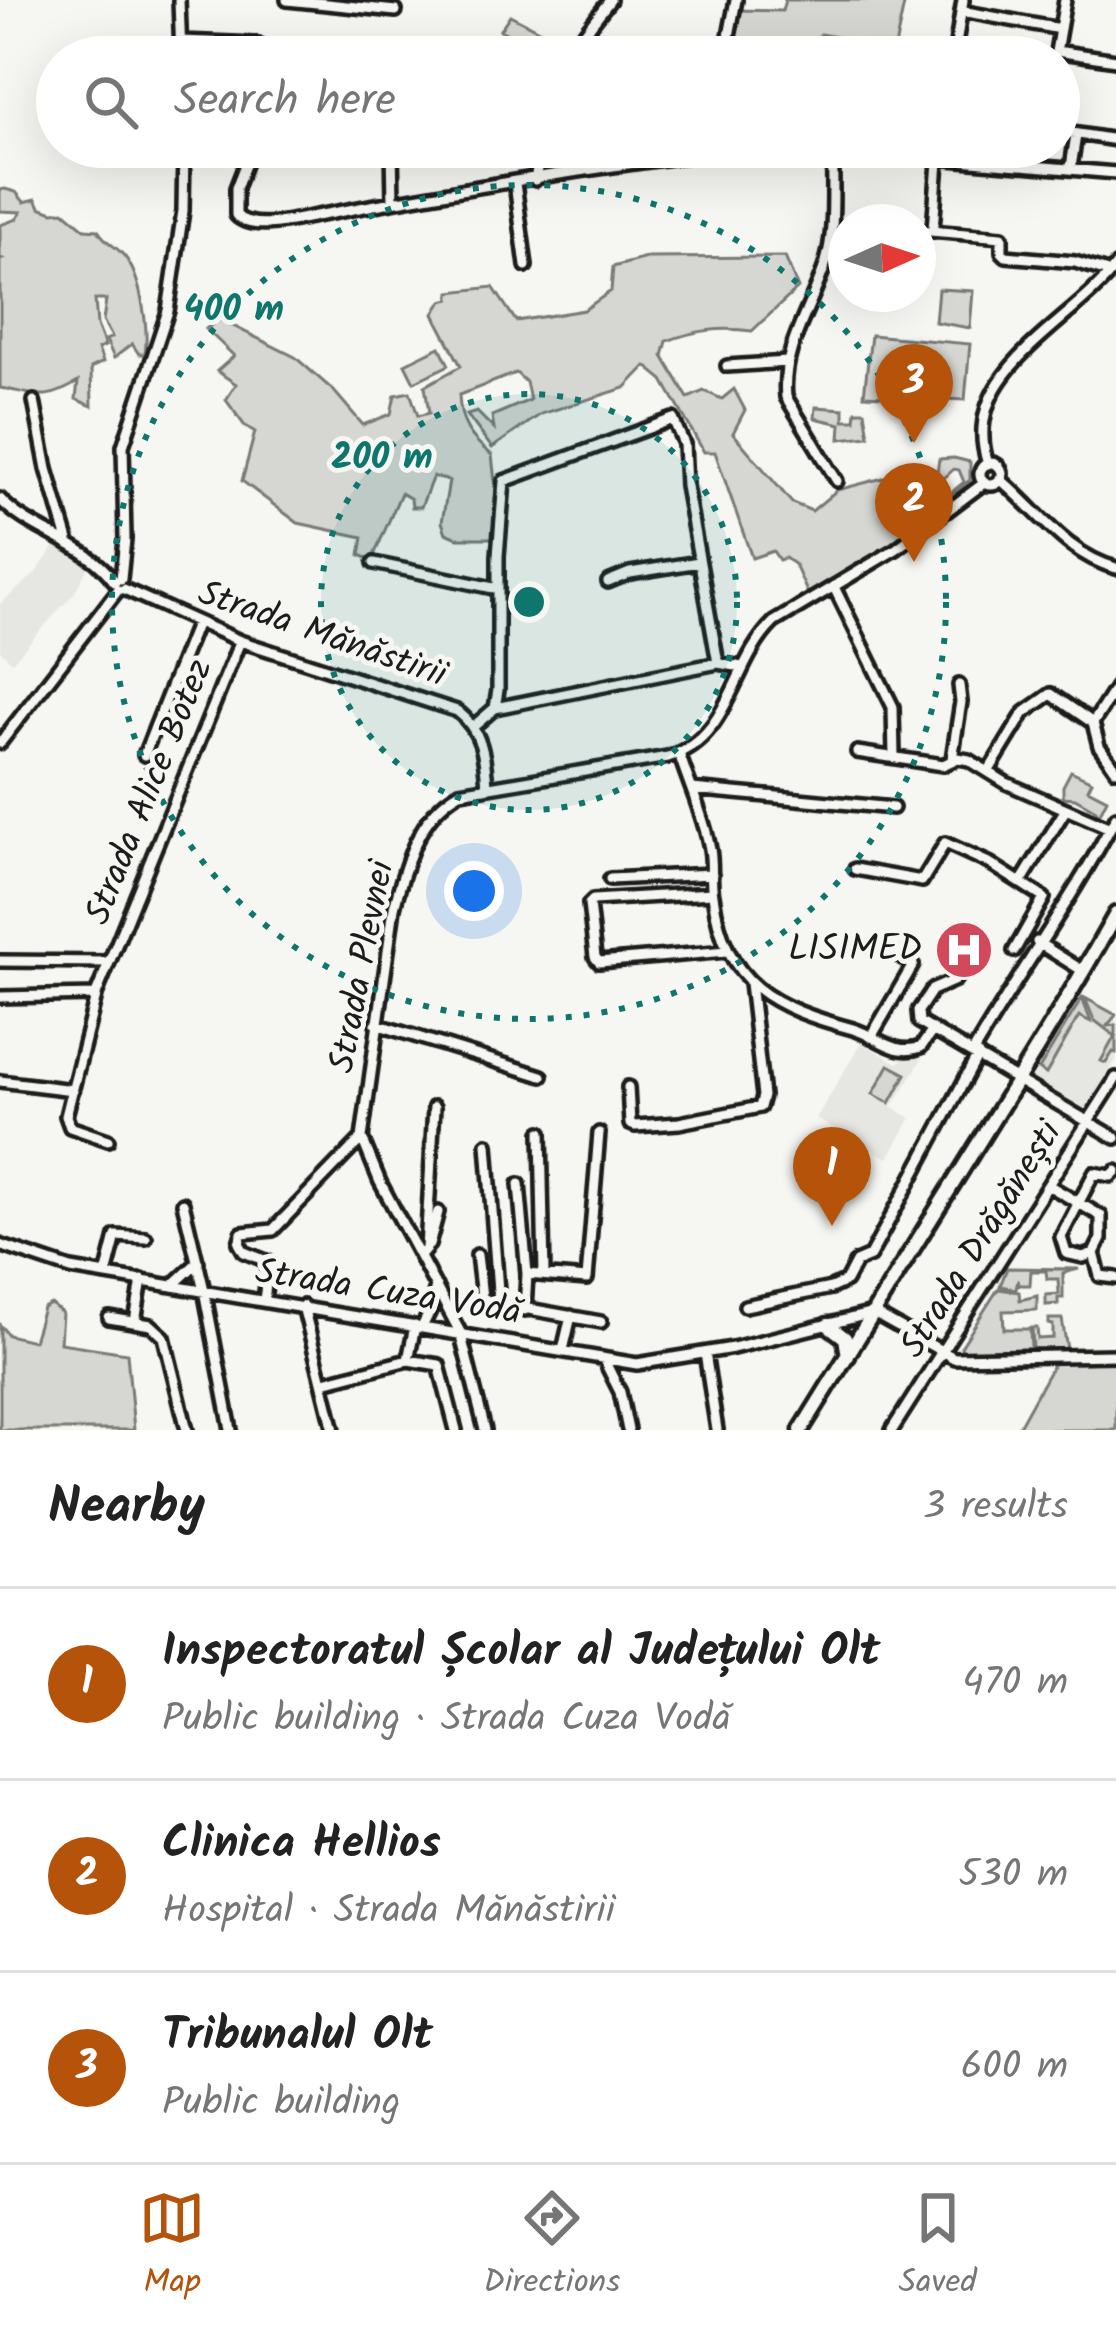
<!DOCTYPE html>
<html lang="en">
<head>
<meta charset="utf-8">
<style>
  :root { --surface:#fff; --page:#f2f2f2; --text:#222; --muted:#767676; --line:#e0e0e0; --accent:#b45309 }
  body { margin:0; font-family:Kalam,sans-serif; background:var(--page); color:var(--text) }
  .compass { position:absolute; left:828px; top:204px; width:108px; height:108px; border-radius:50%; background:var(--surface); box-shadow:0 12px 48px #0002; rotate:87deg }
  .you { position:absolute; left:474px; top:891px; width:42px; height:42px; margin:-30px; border:9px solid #fff; border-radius:50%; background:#1a73e8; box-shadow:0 0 0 18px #1a73e833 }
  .badge { display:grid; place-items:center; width:78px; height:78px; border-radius:50%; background:var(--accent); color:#fff; font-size:39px; font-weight:700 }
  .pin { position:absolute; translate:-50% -99px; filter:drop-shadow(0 3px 6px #0008) }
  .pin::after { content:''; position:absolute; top:63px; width:42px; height:36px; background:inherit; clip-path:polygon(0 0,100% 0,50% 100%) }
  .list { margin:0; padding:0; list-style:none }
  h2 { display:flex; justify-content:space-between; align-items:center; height:156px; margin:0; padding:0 48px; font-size:51px }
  h2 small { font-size:39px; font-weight:400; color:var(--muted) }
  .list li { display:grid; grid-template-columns:78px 1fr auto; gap:36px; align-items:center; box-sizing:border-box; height:192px; padding:0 48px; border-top:3px solid var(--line) }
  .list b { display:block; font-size:45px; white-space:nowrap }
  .list p { margin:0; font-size:39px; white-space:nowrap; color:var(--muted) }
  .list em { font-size:39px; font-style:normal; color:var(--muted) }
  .icon { flex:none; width:66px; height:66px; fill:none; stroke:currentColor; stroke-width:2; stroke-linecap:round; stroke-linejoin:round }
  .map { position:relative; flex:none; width:1116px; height:1430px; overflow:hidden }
  .search { position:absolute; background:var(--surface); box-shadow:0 12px 48px #0002; left:36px; right:36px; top:36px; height:132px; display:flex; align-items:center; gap:30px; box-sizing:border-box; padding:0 42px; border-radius:66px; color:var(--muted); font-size:45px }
  .sheet { height:732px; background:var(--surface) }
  nav { display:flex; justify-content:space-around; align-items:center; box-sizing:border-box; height:168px; border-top:3px solid var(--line); background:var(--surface); font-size:33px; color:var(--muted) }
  nav a { display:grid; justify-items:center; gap:6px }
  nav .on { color:var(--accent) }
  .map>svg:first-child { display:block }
</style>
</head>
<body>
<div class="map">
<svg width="1116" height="1430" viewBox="0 0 1116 1430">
  <rect width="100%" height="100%" fill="#f6f6f2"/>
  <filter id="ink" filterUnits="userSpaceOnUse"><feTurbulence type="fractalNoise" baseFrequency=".00833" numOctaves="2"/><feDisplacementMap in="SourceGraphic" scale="24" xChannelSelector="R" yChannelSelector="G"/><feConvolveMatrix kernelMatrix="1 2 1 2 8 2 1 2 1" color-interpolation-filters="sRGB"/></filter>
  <g filter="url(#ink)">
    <path fill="#e6e6e2" d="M58 542 89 565 75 592 12 662 0 650V604L34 575Z
      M1083 995 1116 1014V1060L1085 1112 1032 1079Z
      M861 1043 898 1063 909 1054 922 1059 892 1107 911 1118 888 1158 816 1119Z"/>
    <path fill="#d6d6d2" stroke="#797977" stroke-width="3" d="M785 0H905L895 47 820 34 816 57H729L738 10 782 11Z
      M510 15 550 36 543 51 500 30Z
      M5 189 16 192 24 202 36 199 40 207 53 212 64 211 85 229 98 230C106 244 116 245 125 257 141 277 149 329 145 354H139L132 344 114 358 106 340 112 337 103 321 106 300H95L97 325 105 346 98 349 103 362 91 368 92 406 76 399 78 382C44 403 37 394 0 388V260L3 259 0 258V225L17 219 21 212 0 211V190Z
      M785 257 798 288 752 331C720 327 697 330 667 341L663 356 688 398 704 391 722 399 734 389 745 410 733 433 792 503 812 511 837 490 883 478 902 511 914 513 918 520 891 544 808 594 795 565 785 558 779 560 773 551 752 558 715 452H704L663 380 646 366 625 388 541 414 492 448 467 415 477 412 494 429 492 416 530 400 526 382 516 373 459 395C460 424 470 438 492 455L497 499 494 538H458L446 533 442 522 449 481 433 476 421 507H412L411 499 401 493 372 560 360 555 363 537 298 523 242 481 255 432 244 425 226 400 236 384 217 371 234 356 206 329 219 319 295 357 334 391 363 425 391 414 395 395 410 392 418 416 429 413 425 386 461 366 434 314 442 301 450 299V292L493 287 516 321 584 310 611 291 613 267 646 258Z
      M938 289 973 291 970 328 935 322Z
      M871 335 970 344 965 400 864 395Z
      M440 347 449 365 414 382 405 364Z
      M816 407 844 409V420H855L856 411H865L869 436 840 439 841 424 815 418Z
      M954 458 970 462V480L928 514 925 509 929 505 933 508 964 482 959 470 954 469 920 500 915 492 921 488 922 471 937 472 939 459Z
      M1071 771 1092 781 1088 789 1107 799 1098 817 1096 810 1075 798 1063 797V786Z
      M1082 998 1091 1022 1079 1016 1046 1074 1039 1069Z
      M1085 998 1116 1015 1107 1026 1116 1025V1053L1113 1052 1106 1063 1101 1061 1115 1036 1094 1020Z
      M889 1065 906 1074 890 1103 873 1094Z
      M1007 1268 1079 1269 1063 1273V1298H1058V1304L1046 1305V1295L1059 1294 1058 1279H1047L1046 1271H1031L1030 1285H1019L1018 1279 1016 1289 1000 1286Z
      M998 1289 1019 1292 1020 1300 1037 1296V1310L1003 1311 1004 1329H1030L1031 1349 962 1351 961 1347Z
      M51 1304 62 1313 60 1343 127 1353 134 1430H0V1325L8 1335 33 1341 43 1308Z
      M1049 1319H1062L1067 1349H1033L1032 1328H1037L1038 1339 1053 1338V1325L1049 1324Z
      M1116 1361V1430H1017L1054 1363Z"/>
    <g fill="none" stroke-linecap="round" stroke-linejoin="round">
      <defs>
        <path id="minor" d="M179 0 181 57
          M287 0 396 11
          M961 11 1060 29
          M181 41 258 44 262 57
          M1056 51 1116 60
          M1056 52 1065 0
          M566 57 610 0
          M725 57 736 0
          M954 57 963 0
          M1059 131 1116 140
          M252 147 236 188V215C251 232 295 220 316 216 464 188 614 163 764 147
          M392 147 393 202
          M805 147 1116 173
          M833 149C832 184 836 228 826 262 812 307 781 349 786 397L837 481
          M1071 167 1076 135
          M535 180 541 147
          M515 183 526 266
          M918 230 1002 237V252L1006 256 1075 262 1111 273
          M933 230 939 147
          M727 366 787 362
          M34 401 47 469 68 540
          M980 474a11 11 0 1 1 22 0a11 11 0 1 1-22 0Z
          M988 464C957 373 1070 326 1116 266
          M1000 479C1038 511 1067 555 1116 568
          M0 499C31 533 84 540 115 582
          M374 563 498 589
          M121 579 125 539 123 446 168 311 183 211 184 147
          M608 582 630 573 699 562
          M834 587 893 707 894 757
          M124 589 240 641 457 711C482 730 485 757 487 786
          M495 708 718 663 742 667
          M1093 723 1099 746 1116 770
          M1093 723 1116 687
          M474 726 495 708 498 690V556L504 481 673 419 684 444 686 486 718 663
          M0 743 118 590
          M857 752 943 765 958 758 969 760 1006 783 1110 828
          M679 753C689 785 704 816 710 849 713 865 710 880 713 895 725 986 773 1007 853 1029 877 1036 895 1057 921 1047L933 1030
          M144 755 197 622
          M952 759 961 702 959 685
          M988 772 1024 713 1051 694 1093 723
          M692 789 893 808
          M855 869 922 881 945 843 991 864 1044 898 1014 951
          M610 879 712 874
          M1021 882 1066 809
          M712 893 593 900 589 904 595 957 599 962 727 951
          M1037 942 1083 971
          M0 961 109 962
          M963 967 955 980 932 990 918 1011 919 1022 1116 1138
          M0 997 96 995
          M376 1024 542 1076
          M871 1037 913 965 885 947
          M973 1052C1019 973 1073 898 1116 817
          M0 1081 73 1090
          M628 1087 630 1124 635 1126 679 1123 760 1107 763 1096 750 983
          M541 1132 544 1275
          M108 1140 70 1127 66 1116 97 992 240 641
          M487 1144 499 1304
          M519 1184 527 1274
          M1048 1185 1101 1216V1239L1094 1253 1100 1276 1116 1278
          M183 1203 204 1290 231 1430
          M0 1245 71 1269 637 1364 733 1348 869 1314
          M429 1245 438 1212
          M1094 1253 1083 1257 1066 1253 1061 1237 1094 1173 1111 1176 1116 1171
          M477 1255 482 1297 490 1302 601 1322
          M420 1256 426 1249 434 1107
          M106 1275 116 1236 146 1238
          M173 1285 198 1262
          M264 1300 269 1262 244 1252 239 1243 242 1233 273 1230 362 1138
          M303 1306 334 1430
          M745 1306 831 1288 846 1281 856 1262 870 1256 978 1055
          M525 1310 527 1274 587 1279 599 1133
          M877 1315 954 1358 1116 1355
          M109 1318 151 1325 164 1337 187 1430
          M135 1322 142 1280
          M422 1327 431 1309 436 1286
          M563 1350 571 1316
          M705 1353 717 1430
          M603 1358 620 1392 628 1430
          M408 1360 415 1326
          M324 1382 408 1360 439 1365 456 1430
          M485 1430 460 1332 380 1182 362 1138 394 908C405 865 418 815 460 792L668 757C732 737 731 663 774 622L896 549 984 483
          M892 1430 1116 1078"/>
        <path id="major" d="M875 1310C955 1178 1040 1049 1116 914
          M828 1325 845 1338 848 1356
          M801 1430 871 1317"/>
      </defs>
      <use href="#minor" stroke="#1c1c1c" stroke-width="18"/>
      <use href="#major" stroke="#1c1c1c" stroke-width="21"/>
      <use href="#minor" stroke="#f6f6f2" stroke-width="9"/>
      <use href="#major" stroke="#f6f6f2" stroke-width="12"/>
    </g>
  </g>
  <circle cx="529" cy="602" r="208" fill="#0f766e" fill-opacity=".12"/>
  <g fill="none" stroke="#0f766e" stroke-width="6" stroke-dasharray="6 12">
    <circle cx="529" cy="602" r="208"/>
    <circle cx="529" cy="602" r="417"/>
  </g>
  <defs>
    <symbol id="hospital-disc" viewBox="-11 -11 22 22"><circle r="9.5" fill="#d1495b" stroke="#f6f6f2"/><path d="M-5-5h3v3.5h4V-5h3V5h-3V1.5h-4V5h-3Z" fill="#fff"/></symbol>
  </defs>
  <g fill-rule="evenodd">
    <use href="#hospital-disc" x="931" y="917" width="66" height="66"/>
  </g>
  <g text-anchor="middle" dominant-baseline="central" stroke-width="10" stroke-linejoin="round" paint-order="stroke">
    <g font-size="36" fill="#1c1c1c" stroke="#f6f6f2">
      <text transform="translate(322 635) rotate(19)">Strada Mănăstirii</text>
      <text transform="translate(150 792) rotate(-68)">Strada Alice Botez</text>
      <text transform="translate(363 967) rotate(-79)">Strada Plevnei</text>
      <text transform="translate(982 1240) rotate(-58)">Strada Drăgănești</text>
      <text transform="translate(388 1293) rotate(9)">Strada Cuza Vodă</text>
    </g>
    <g font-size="36" fill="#1c1c1c" stroke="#f6f6f2" text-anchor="end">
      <text x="922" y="950">LISIMED</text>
    </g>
  </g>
  <circle cx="529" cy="602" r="18" fill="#0f766e" stroke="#f6f6f2" stroke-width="6"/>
  <g font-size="36" text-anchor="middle" font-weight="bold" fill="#0f766e" stroke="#f6f6f2" stroke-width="10" stroke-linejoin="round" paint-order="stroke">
    <text x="234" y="320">400 m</text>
    <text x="382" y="468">200 m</text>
  </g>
</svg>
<svg class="compass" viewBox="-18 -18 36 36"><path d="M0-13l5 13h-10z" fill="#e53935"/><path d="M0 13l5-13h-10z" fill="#767676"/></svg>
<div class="you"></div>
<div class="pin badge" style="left:832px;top:1226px">1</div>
<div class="pin badge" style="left:914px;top:562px">2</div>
<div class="pin badge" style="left:914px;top:443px">3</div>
<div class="search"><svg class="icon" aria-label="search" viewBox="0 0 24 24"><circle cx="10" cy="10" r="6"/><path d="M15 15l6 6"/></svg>Search here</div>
</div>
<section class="sheet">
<h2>Nearby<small>3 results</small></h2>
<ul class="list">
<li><span class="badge">1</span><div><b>Inspectoratul Școlar al Județului Olt</b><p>Public building · Strada Cuza Vodă</p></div><em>470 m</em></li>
<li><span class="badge">2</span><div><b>Clinica Hellios</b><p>Hospital · Strada Mănăstirii</p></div><em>530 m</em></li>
<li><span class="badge">3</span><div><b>Tribunalul Olt</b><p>Public building</p></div><em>600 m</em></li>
</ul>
</section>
<nav>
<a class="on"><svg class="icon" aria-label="map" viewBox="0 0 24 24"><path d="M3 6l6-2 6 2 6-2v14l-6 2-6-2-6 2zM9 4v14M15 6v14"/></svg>Map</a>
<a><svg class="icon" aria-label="directions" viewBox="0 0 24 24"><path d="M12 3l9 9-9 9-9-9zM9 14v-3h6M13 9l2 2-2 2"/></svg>Directions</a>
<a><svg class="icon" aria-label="saved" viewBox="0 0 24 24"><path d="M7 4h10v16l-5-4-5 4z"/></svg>Saved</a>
</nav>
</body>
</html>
